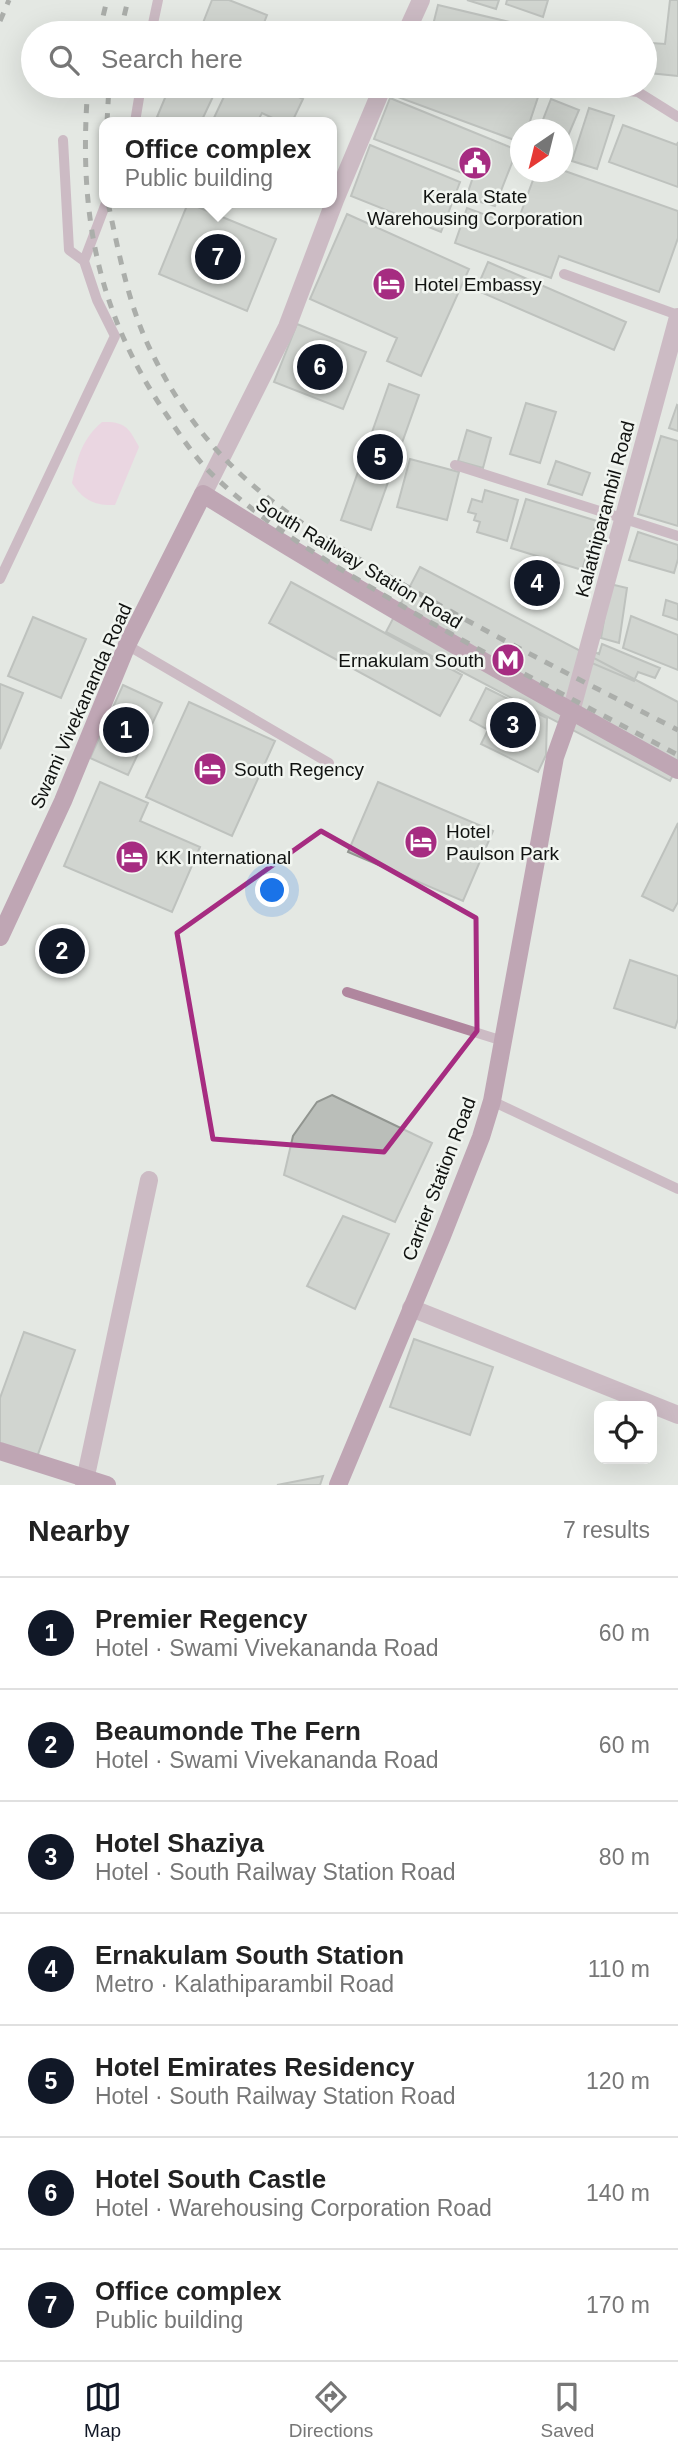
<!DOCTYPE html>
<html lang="en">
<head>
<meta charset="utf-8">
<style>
  :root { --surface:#fff; --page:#f2f2f2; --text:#222; --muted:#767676; --line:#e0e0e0; --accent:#111827 }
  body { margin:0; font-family:Helvetica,sans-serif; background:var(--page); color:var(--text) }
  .controls { position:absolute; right:21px; bottom:21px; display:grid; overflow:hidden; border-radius:14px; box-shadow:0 7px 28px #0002 }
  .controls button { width:63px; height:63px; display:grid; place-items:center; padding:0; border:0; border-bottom:2px solid var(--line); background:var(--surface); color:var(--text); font:35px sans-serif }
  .compass { position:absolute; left:510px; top:119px; width:63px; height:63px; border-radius:50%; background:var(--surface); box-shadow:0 7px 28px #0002; rotate:215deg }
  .you { position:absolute; left:273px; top:891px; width:24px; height:24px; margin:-18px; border:5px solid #fff; border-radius:50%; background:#1a73e8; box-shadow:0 0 0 10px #1a73e833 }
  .badge { display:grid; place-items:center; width:46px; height:46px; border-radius:50%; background:var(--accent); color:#fff; font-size:23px; font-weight:700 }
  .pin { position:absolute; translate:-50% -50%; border:4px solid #fff; box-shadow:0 2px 7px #0006 }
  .popup { position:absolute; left:99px; top:117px; width:238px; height:91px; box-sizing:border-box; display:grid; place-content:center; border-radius:14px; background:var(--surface); filter:drop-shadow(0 2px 5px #0005); font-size:23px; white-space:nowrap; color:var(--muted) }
  .popup b { font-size:26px; color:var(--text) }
  .popup::after { content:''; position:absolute; left:50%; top:100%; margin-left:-14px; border:14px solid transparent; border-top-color:var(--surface) }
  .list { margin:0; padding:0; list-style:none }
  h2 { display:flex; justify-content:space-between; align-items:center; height:91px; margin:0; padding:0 28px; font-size:30px }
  h2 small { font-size:23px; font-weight:400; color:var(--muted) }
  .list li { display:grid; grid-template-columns:46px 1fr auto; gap:21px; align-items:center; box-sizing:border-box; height:112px; padding:0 28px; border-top:2px solid var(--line) }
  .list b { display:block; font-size:26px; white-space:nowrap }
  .list p { margin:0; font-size:23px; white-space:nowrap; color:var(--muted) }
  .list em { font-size:23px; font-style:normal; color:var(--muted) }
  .icon { flex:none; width:38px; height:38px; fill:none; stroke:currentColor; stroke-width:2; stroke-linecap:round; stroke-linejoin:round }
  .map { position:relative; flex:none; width:678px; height:1485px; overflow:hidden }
  .search { position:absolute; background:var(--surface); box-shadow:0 7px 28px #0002; left:21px; right:21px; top:21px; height:77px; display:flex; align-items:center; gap:18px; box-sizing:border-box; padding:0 24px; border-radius:38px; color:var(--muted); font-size:26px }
  .sheet { height:875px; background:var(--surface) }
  nav { display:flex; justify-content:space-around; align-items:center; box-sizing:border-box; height:98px; border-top:2px solid var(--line); background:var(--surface); font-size:19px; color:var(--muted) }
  nav a { display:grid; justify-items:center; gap:4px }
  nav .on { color:var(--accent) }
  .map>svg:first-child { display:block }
</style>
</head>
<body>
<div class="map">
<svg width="678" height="1485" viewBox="0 0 678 1485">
  <rect width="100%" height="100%" fill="#e4e8e3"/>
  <path fill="#f2c1dd" d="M102 422C125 421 129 428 139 447L115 505C95 506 83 500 72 483 77 458 82 439 102 422Z"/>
  <path fill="#babeb9" stroke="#919590" stroke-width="2" d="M212 0H229L267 15 260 33H199Z
    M467 0H499L496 9Z
    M507 0H548L543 17 506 4Z
    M670 0H678V76L649 73 652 43 665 44Z
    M438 5 539 29 538 33H431Z
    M170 86H218L201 122H169L157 117Z
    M229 86H275L303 99 292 122H281L262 113 257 122H212Z
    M399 86H506L538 97 527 130H520V142L395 96Z
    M390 98 517 150 495 206 466 198 473 177 374 139Z
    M551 99 579 110 562 150V130H539Z
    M589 108 614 116 597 169 572 161Z
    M623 125 677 145 678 142V187L609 162Z
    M370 145 460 182 441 232 351 196Z
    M562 170 678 211V238L659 292 559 256 551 278 455 243 467 208 516 226 536 172Z
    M188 203 276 239 247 311 159 274Z
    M347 214 469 269 421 376 387 361 397 338 310 299Z
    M488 262 626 322 614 350 476 290Z
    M297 324 366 352 343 409 274 382Z
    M389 384 419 395 371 530 341 520Z
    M526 403 556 412 540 463 510 454Z
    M677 405 678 406V431L669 428Z
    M467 430 491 438 483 468 458 461Z
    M661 436 678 441V526L638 514Z
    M410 459 459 472 447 520 397 507Z
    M556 461 590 473 582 495 548 484Z
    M485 490 518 500 507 541 477 532 480 522 474 520 476 514 468 512 472 499 482 502Z
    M526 499 597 521 582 570 511 548Z
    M638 532 678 545V559L674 573 629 560Z
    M420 567 678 702V765L670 781 386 632Z
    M291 582 462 675 440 716 269 623Z
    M610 584 627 588 619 643 601 638Z
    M666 600 678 604V620L663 615Z
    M631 616 678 635V670L623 648Z
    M33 617 86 639 61 698 8 676Z
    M602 644 660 668 655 678 638 672 634 681 587 661 590 650 599 654Z
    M0 684 23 693 0 749Z
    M123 685 162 703 128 775 90 758Z
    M486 688 547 718 546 755 538 772 481 744 488 730 470 720Z
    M189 702 275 741 232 836 146 797Z
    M100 782 148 803 140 821 200 847 172 912 64 866Z
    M378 782 493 831 463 901 348 852Z
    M678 823V902L673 911 642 896Z
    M630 960 678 976V1019L675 1028 614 1008Z
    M332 1095 432 1143 395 1222 284 1175 293 1136 317 1102Z
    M343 1216 389 1234 355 1309 307 1286Z
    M24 1332 75 1350 37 1457 0 1446V1398Z
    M414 1339 493 1367 470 1435 390 1407Z
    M323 1476 320 1485H277Z"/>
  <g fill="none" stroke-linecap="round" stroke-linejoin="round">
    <path stroke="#b0869e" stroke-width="10" d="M151 33 158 0
      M584 86 638 92 678 117
      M135 122 141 86
      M63 140 69 250 84 261
      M564 274 678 315
      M455 465 678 536
      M0 579 115 336 97 300 84 261 106 203
      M127 645 329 763
      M347 992 503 1041
      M492 1101 678 1189"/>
    <path stroke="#b0869e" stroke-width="18" d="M406 33 421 0
      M203 494 287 327 335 200 383 86
      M571 712 678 317
      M411 1308 678 1415
      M84 1485 149 1180"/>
    <path stroke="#92577b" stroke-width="18" d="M0 937 63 801 127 645 203 494C358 591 517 682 678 770
      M0 1451 107 1485
      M338 1485 442 1236 481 1137 492 1101 555 757 571 712"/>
    <path stroke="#666965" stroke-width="5" stroke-dasharray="9 9" stroke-linecap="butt" d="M0 21 9 0
      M99 33 107 0
      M120 33 128 0
      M88 86C78 210 96 312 168 417 182 438 198 462 217 479 272 530 335 566 399 604 491 658 584 705 678 755
      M107 122 109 86
      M108 203C120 257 129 310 155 359 173 395 197 430 225 459 277 513 346 552 411 589 498 639 588 684 678 730"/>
  </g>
  <path d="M0 0H678V1485H0ZM321 831 476 918 477 1031 384 1152 213 1139 177 933Z" fill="#e4e8e3" fill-opacity=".55" fill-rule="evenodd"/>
  <path fill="none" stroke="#a62c81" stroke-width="5" stroke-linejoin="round" d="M321 831 476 918 477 1031 384 1152 213 1139 177 933Z"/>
  <defs>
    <symbol id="civic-disc" viewBox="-11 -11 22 22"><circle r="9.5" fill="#a62c81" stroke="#f1f5f0"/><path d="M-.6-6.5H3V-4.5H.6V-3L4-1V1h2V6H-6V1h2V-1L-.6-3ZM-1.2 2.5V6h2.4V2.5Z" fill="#fff"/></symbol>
    <symbol id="hotel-disc" viewBox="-11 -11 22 22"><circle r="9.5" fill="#a62c81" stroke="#f1f5f0"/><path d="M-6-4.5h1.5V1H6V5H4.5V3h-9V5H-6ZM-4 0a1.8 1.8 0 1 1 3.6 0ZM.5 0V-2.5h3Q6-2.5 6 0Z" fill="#fff"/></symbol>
    <symbol id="metro-disc" viewBox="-11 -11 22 22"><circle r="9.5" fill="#a62c81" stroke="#f1f5f0"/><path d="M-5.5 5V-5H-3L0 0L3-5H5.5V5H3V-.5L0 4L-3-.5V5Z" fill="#fff"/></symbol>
  </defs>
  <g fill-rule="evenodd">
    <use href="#civic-disc" x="456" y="144" width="38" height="38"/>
    <use href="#hotel-disc" x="370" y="265" width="38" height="38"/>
    <use href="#metro-disc" x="489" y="641" width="38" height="38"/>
    <use href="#hotel-disc" x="191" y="750" width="38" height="38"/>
    <use href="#hotel-disc" x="402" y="823" width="38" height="38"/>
    <use href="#hotel-disc" x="113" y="838" width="38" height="38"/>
  </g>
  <g text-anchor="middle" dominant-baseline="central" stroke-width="5" stroke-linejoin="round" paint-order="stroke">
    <g font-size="19" fill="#101210" stroke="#f1f5f0" text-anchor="start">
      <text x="475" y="196" text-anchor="middle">Kerala State<tspan x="475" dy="22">Warehousing Corporation</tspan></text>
      <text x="414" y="284">Hotel Embassy</text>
      <text x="484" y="660" text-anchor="end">Ernakulam South</text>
      <text x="234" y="769">South Regency</text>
      <text x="446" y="831">Hotel<tspan x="446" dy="22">Paulson Park</tspan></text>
      <text x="156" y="857">KK International</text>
    </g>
    <g font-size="19" fill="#101210" stroke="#f1f5f0">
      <text transform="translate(605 509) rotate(-75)">Kalathiparambil Road</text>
      <text transform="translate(359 563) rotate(31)">South Railway Station Road</text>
      <text transform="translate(81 706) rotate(-66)">Swami Vivekananda Road</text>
      <text transform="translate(439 1179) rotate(-69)">Carrier Station Road</text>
    </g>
  </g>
</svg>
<div class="controls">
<button><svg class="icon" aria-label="locate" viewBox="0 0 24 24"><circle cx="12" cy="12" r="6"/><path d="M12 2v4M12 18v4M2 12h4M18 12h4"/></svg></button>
</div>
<svg class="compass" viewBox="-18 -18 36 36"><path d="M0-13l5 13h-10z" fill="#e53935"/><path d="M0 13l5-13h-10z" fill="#767676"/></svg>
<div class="you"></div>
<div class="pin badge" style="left:126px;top:730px">1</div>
<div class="pin badge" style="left:62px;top:951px">2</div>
<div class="pin badge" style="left:513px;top:725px">3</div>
<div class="pin badge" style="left:537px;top:583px">4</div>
<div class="pin badge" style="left:380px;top:457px">5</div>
<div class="pin badge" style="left:320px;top:367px">6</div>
<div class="pin badge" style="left:218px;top:257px">7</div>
<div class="popup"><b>Office complex</b>Public building</div>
<div class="search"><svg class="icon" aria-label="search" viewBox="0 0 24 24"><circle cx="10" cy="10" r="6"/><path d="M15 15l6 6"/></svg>Search here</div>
</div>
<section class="sheet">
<h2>Nearby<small>7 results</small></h2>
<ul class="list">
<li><span class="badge">1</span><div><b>Premier Regency</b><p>Hotel · Swami Vivekananda Road</p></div><em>60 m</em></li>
<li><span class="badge">2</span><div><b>Beaumonde The Fern</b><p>Hotel · Swami Vivekananda Road</p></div><em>60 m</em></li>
<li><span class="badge">3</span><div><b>Hotel Shaziya</b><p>Hotel · South Railway Station Road</p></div><em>80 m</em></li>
<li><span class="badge">4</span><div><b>Ernakulam South Station</b><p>Metro · Kalathiparambil Road</p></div><em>110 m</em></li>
<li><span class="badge">5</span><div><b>Hotel Emirates Residency</b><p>Hotel · South Railway Station Road</p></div><em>120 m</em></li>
<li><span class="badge">6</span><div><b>Hotel South Castle</b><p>Hotel · Warehousing Corporation Road</p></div><em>140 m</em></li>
<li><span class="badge">7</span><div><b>Office complex</b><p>Public building</p></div><em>170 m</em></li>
</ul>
</section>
<nav>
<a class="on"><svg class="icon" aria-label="map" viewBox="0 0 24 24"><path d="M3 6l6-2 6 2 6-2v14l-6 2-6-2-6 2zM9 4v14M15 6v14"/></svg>Map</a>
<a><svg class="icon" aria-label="directions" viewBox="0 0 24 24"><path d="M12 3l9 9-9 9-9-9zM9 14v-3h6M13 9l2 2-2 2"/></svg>Directions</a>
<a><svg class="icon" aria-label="saved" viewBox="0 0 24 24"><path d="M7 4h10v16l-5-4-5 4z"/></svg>Saved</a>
</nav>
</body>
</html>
